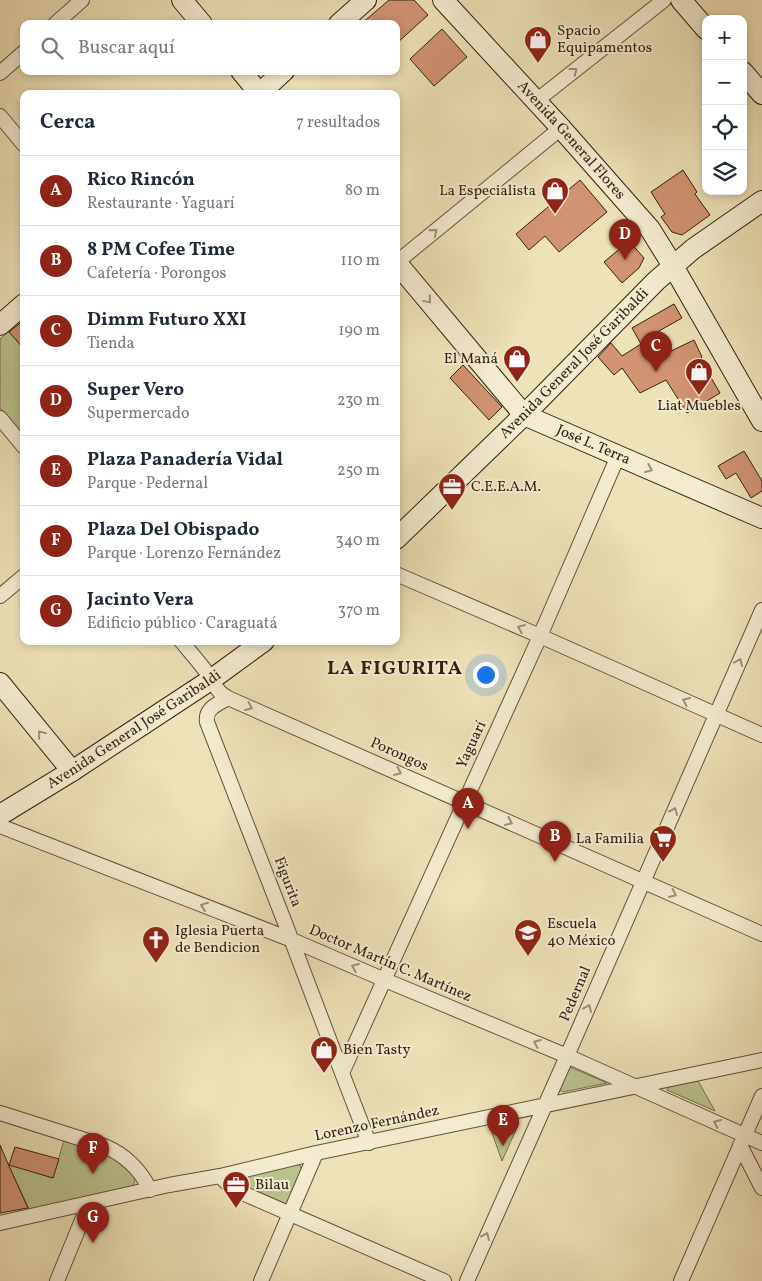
<!DOCTYPE html>
<html lang="es">
<head>
<meta charset="utf-8">
<style>
  :root { --surface:#fff; --page:#f2f2f3; --text:#1f2937; --muted:#747a83; --line:#e0e1e3; --accent:#8f2418 }
  body { margin:0; font-family:Vollkorn,serif; background:var(--page); color:var(--text) }
  .controls { position:absolute; right:15px; top:15px; display:grid; overflow:hidden; border-radius:10px; box-shadow:0 2px 8px #0003 }
  .controls button { width:45px; height:45px; display:grid; place-items:center; padding:0; border:0; border-bottom:1px solid var(--line); background:var(--surface); color:var(--text); font:25px sans-serif }
  .you { position:absolute; left:485px; top:674px; width:18px; height:18px; margin:-12px; border:4px solid #fff; border-radius:50%; background:#1a73e8; box-shadow:0 0 0 8px #1a73e833 }
  .badge { display:grid; place-items:center; width:32px; height:32px; border-radius:50%; background:var(--accent); color:#fff; font-size:16px; font-weight:700 }
  .pin { position:absolute; translate:-50% -41px; filter:drop-shadow(0 1px 2px #0008) }
  .pin::after { content:''; position:absolute; top:26px; width:18px; height:15px; background:inherit; clip-path:polygon(0 0,100% 0,50% 100%) }
  .list { margin:0; padding:0; list-style:none }
  h2 { display:flex; justify-content:space-between; align-items:center; height:65px; margin:0; padding:0 20px; font-size:21px }
  h2 small { font-size:16px; font-weight:400; color:var(--muted) }
  .list li { display:grid; grid-template-columns:32px 1fr auto; gap:15px; align-items:center; box-sizing:border-box; height:70px; padding:0 20px; border-top:1px solid var(--line) }
  .list b { display:block; font-size:19px; white-space:nowrap }
  .list p { margin:0; font-size:16px; white-space:nowrap; color:var(--muted) }
  .list em { font-size:16px; font-style:normal; color:var(--muted) }
  .icon { flex:none; width:28px; height:28px; fill:none; stroke:currentColor; stroke-width:2; stroke-linecap:round; stroke-linejoin:round }
  .map { position:relative; flex:none; width:762px; height:1281px; overflow:hidden }
  .search { position:absolute; background:var(--surface); box-shadow:0 2px 8px #0003; left:20px; top:20px; width:380px; height:55px; display:flex; align-items:center; gap:12px; box-sizing:border-box; padding:0 18px; border-radius:10px; color:var(--muted); font-size:19px }
  .panel { position:absolute; background:var(--surface); box-shadow:0 2px 8px #0003; left:20px; top:90px; width:380px; height:555px; border-radius:10px }
  .map>svg:first-child { display:block }
</style>
</head>
<body>
<div class="map">
<svg width="762" height="1281" viewBox="0 0 762 1281">
  <rect width="100%" height="100%" fill="#eee2b8"/>
  <filter id="stains"><feTurbulence type="fractalNoise" baseFrequency=".004" numOctaves="4"/><feColorMatrix values="0 0 0 0 .2 0 0 0 0 .09 0 0 0 0 .02 0 0 0 .5 -.17"/></filter>
  <radialGradient id="worn" r=".72"><stop offset=".6" stop-color="#630" stop-opacity="0"/><stop offset="1" stop-color="#630" stop-opacity=".3"/></radialGradient>
  <path fill="#bac38e" stroke="#76714f" d="M9 331 24 349V437L0 408V339Z
    M570 1067 607 1083 563 1092 559 1090Z
    M697 1079 715 1111 667 1090 668 1085Z
    M519 1123 502 1161 491 1130Z
    M64 1140C93 1149 115 1152 134 1177 136 1183 133 1186 129 1190L29 1209 8 1164 53 1178Z
    M297 1164 300 1165 302 1171 287 1203 285 1205 240 1185 239 1182 242 1176Z"/>
  <path fill="#d19372" stroke="#331f10" d="M389 0H414L428 15 396 44V24H361Z
    M442 29 467 57 434 86 410 59Z
    M683 170 697 192 695 194 710 215 682 235 672 232 661 217 665 214 651 192Z
    M580 180 607 212 559 252 545 236 529 250 516 234Z
    M629 241 644 258 639 268 622 283 604 262Z
    M674 304 682 318 659 331 671 351 694 340 702 357 700 359 720 393 687 413 666 380 640 393 622 368 614 375 598 357 611 343 622 356 641 344 632 328Z
    M24 320V349L9 332Z
    M463 365 502 407 489 420 450 378Z
    M744 451 762 481V491L751 498 736 473 726 479 718 466Z
    M0 1145 9 1166 28 1208 0 1213Z
    M15 1147 59 1159 53 1178 9 1165Z"/>
  <g fill="none" stroke-linecap="round" stroke-linejoin="round">
    <defs>
      <path id="street" d="M55 24 82 0
        M0 73 24 52
        M536 101 664 0
        M0 116 24 145
        M396 263 561 128
        M0 418 24 447
        M396 574 540 636 762 735
        M0 596 24 576
        M181 641C191 653 201 664 210 677 216 686 217 692 228 698L762 934
        M228 698C218 704 205 708 207 722L285 923 342 1073 369 1143
        M0 826 292 940 385 980 567 1056 762 1143
        M342 1073 540 636 618 456
        M0 1113 104 1146C124 1154 141 1170 150 1190
        M740 1145 762 1188
        M220 1176 227 1183 247 1195 444 1281
        M0 1223 169 1185 220 1176 316 1153 762 1060
        M57 1281 89 1203
        M261 1281 316 1153
        M467 1281 567 1056 762 610
        M681 1281 762 1096"/>
      <g id="secondary">
        <path d="M182 0 202 24"/>
        <path id="s1" d="M443 0 561 128 650 229 673 266 762 421"/>
        <path d="M681 0 706 29"/>
        <path d="M339 24 366 0"/>
        <path d="M241 71 260 94"/>
        <path d="M743 72 762 94"/>
        <path d="M259 94 284 71"/>
        <path id="s2" d="M396 262 524 415 762 518"/>
        <path d="M0 325 24 304"/>
        <path id="s3" d="M396 539 524 415 656 281 693 249 762 201"/>
        <path d="M0 683 72 771"/>
        <path id="s4" d="M0 815 72 771 212 679 264 641"/>
      </g>
    </defs>
    <use href="#street" stroke="#62503a" stroke-width="16"/>
    <use href="#secondary" stroke="#331f10" stroke-width="22"/>
    <use href="#street" stroke="#f4ecd1" stroke-width="14"/>
    <use href="#secondary" stroke="#f4ecd1" stroke-width="20"/>
  </g>
  <defs><path id="oneway-chevron" d="M-2-3.5L2.5 0L-2 3.5" fill="none" stroke-width="1.6" stroke-linecap="round" stroke-linejoin="round" transform="scale(1.25)"/></defs>
  <g stroke="#9d907a">
    <use href="#oneway-chevron" transform="translate(574 71) rotate(-38)"/>
    <use href="#oneway-chevron" transform="translate(434 232) rotate(-39)"/>
    <use href="#oneway-chevron" transform="translate(428 300) rotate(50)"/>
    <use href="#oneway-chevron" transform="translate(649 469) rotate(23)"/>
    <use href="#oneway-chevron" transform="translate(521 628) rotate(-157)"/>
    <use href="#oneway-chevron" transform="translate(739 662) rotate(-67)"/>
    <use href="#oneway-chevron" transform="translate(686 701) rotate(-156)"/>
    <use href="#oneway-chevron" transform="translate(249 707) rotate(24)"/>
    <use href="#oneway-chevron" transform="translate(41 734) rotate(-129)"/>
    <use href="#oneway-chevron" transform="translate(398 772) rotate(24)"/>
    <use href="#oneway-chevron" transform="translate(674 811) rotate(-66)"/>
    <use href="#oneway-chevron" transform="translate(509 822) rotate(24)"/>
    <use href="#oneway-chevron" transform="translate(673 894) rotate(24)"/>
    <use href="#oneway-chevron" transform="translate(204 906) rotate(-159)"/>
    <use href="#oneway-chevron" transform="translate(355 967) rotate(-157)"/>
    <use href="#oneway-chevron" transform="translate(588 1008) rotate(-67)"/>
    <use href="#oneway-chevron" transform="translate(537 1043) rotate(-157)"/>
    <use href="#oneway-chevron" transform="translate(717 1123) rotate(-156)"/>
    <use href="#oneway-chevron" transform="translate(486 1236) rotate(-66)"/>
  </g>
  <defs>
    <symbol id="shop-pin" viewBox="-11 -11 22 30"><path d="M0 17L-7.5 6A9.5 9.5 0 1 1 7.5 6Z" fill="#8f2418" stroke="#f4ecd1"/><path d="M-5-2.5h2.3a2.7 3.5 0 0 1 5.4 0H5L5.5 6h-11ZM-1.5-2.5h3a1.5 2.3 0 0 0-3 0Z" fill="#fff"/></symbol>
    <symbol id="office-pin" viewBox="-11 -11 22 30"><path d="M0 17L-7.5 6A9.5 9.5 0 1 1 7.5 6Z" fill="#8f2418" stroke="#f4ecd1"/><path d="M-6-3h4V-5.5h4V-3h4V5H-6ZM-1-4.5V-3h2v-1.5ZM-6 0V1H6V0Z" fill="#fff"/></symbol>
    <symbol id="supermarket-pin" viewBox="-11 -11 22 30"><path d="M0 17L-7.5 6A9.5 9.5 0 1 1 7.5 6Z" fill="#8f2418" stroke="#f4ecd1"/><path d="M-6-5.5h2.5l.6 2H6L4.5 2H-2.5L-4.4-4H-6ZM-1.5 3.2a1.3 1.3 0 1 0 .1 0ZM3 3.2a1.3 1.3 0 1 0 .1 0Z" fill="#fff"/></symbol>
    <symbol id="school-pin" viewBox="-11 -11 22 30"><path d="M0 17L-7.5 6A9.5 9.5 0 1 1 7.5 6Z" fill="#8f2418" stroke="#f4ecd1"/><path d="M0-5L7-2L0 1L-7-2ZM-4 1L0 2.5L4 1V4Q0 6-4 4Z" fill="#fff"/></symbol>
    <symbol id="church-pin" viewBox="-11 -11 22 30"><path d="M0 17L-7.5 6A9.5 9.5 0 1 1 7.5 6Z" fill="#8f2418" stroke="#f4ecd1"/><path d="M-1.2-6h2.4v3.5h3.3v2.4h-3.3V6h-2.4V-.1h-3.3v-2.4h3.3Z" fill="#fff"/></symbol>
  </defs>
  <g fill-rule="evenodd">
    <use href="#shop-pin" x="522" y="24" width="32" height="43"/>
    <use href="#shop-pin" x="539" y="175" width="32" height="43"/>
    <use href="#shop-pin" x="501" y="343" width="32" height="43"/>
    <use href="#shop-pin" x="683" y="356" width="32" height="43"/>
    <use href="#office-pin" x="436" y="471" width="32" height="43"/>
    <use href="#supermarket-pin" x="647" y="823" width="32" height="43"/>
    <use href="#school-pin" x="512" y="917" width="32" height="43"/>
    <use href="#church-pin" x="140" y="924" width="32" height="43"/>
    <use href="#shop-pin" x="308" y="1034" width="32" height="43"/>
    <use href="#office-pin" x="220" y="1169" width="32" height="43"/>
  </g>
  <g text-anchor="middle" dominant-baseline="central" stroke-width="4" stroke-linejoin="round" paint-order="stroke">
    <g font-size="15" fill="#331f10" stroke="#f4ecd1" text-anchor="start">
      <text x="557" y="31">Spacio<tspan x="557" dy="17">Equipamentos</tspan></text>
      <text x="536" y="191" text-anchor="end">La Especialista</text>
      <text x="498" y="359" text-anchor="end">El Maná</text>
      <text x="699" y="406" text-anchor="middle">Liat Muebles</text>
      <text x="471" y="487">C.E.E.A.M.</text>
      <text x="644" y="839" text-anchor="end">La Familia</text>
      <text x="547" y="924">Escuela<tspan x="547" dy="17">40 México</tspan></text>
      <text x="175" y="931">Iglesia Puerta<tspan x="175" dy="17">de Bendicion</tspan></text>
      <text x="343" y="1050">Bien Tasty</text>
      <text x="255" y="1185">Bilau</text>
    </g>
    <g font-size="15" fill="#331f10" stroke="#f4ecd1">
      <text stroke="none"><textPath href="#s1" startOffset="190">Avenida General Flores</textPath></text>
      <text stroke="none"><textPath href="#s3" startOffset="250">Avenida General José Garibaldi</textPath></text>
      <text stroke="none"><textPath href="#s2" startOffset="275">José L. Terra</textPath></text>
      <text stroke="none"><textPath href="#s4" startOffset="159">Avenida General José Garibaldi</textPath></text>
      <text transform="translate(472 745) rotate(-65)">Yaguarí</text>
      <text transform="translate(399 755) rotate(24)">Porongos</text>
      <text transform="translate(287 882) rotate(69)">Figurita</text>
      <text transform="translate(390 964) rotate(23)">Doctor Martín C. Martínez</text>
      <text transform="translate(576 994) rotate(-67)">Pedernal</text>
      <text transform="translate(377 1124) rotate(-12)">Lorenzo Fernández</text>
    </g>
    <g font-size="20" font-weight="bold" letter-spacing="1" fill="#331f10" stroke="#f4ecd1">
      <text x="395" y="669">LA FIGURITA</text>
    </g>
  </g>
  <rect width="100%" height="100%" filter="url(#stains)"/>
  <rect width="100%" height="100%" fill="url(#worn)"/>
</svg>
<div class="controls">
<button>+</button>
<button>−</button>
<button><svg class="icon" aria-label="locate" viewBox="0 0 24 24"><circle cx="12" cy="12" r="6"/><path d="M12 2v4M12 18v4M2 12h4M18 12h4"/></svg></button>
<button><svg class="icon" aria-label="layers" viewBox="0 0 24 24"><path d="M12 4l9 5-9 5-9-5zM3 14l9 5 9-5"/></svg></button>
</div>
<div class="you"></div>
<div class="pin badge" style="left:468px;top:829px">A</div>
<div class="pin badge" style="left:555px;top:862px">B</div>
<div class="pin badge" style="left:656px;top:372px">C</div>
<div class="pin badge" style="left:625px;top:260px">D</div>
<div class="pin badge" style="left:503px;top:1146px">E</div>
<div class="pin badge" style="left:93px;top:1174px">F</div>
<div class="pin badge" style="left:93px;top:1243px">G</div>
<div class="search"><svg class="icon" aria-label="search" viewBox="0 0 24 24"><circle cx="10" cy="10" r="6"/><path d="M15 15l6 6"/></svg>Buscar aquí</div>
<section class="panel">
<h2>Cerca<small>7 resultados</small></h2>
<ul class="list">
<li><span class="badge">A</span><div><b>Rico Rincón</b><p>Restaurante · Yaguarí</p></div><em>80 m</em></li>
<li><span class="badge">B</span><div><b>8 PM Cofee Time</b><p>Cafetería · Porongos</p></div><em>110 m</em></li>
<li><span class="badge">C</span><div><b>Dimm Futuro XXI</b><p>Tienda</p></div><em>190 m</em></li>
<li><span class="badge">D</span><div><b>Super Vero</b><p>Supermercado</p></div><em>230 m</em></li>
<li><span class="badge">E</span><div><b>Plaza Panadería Vidal</b><p>Parque · Pedernal</p></div><em>250 m</em></li>
<li><span class="badge">F</span><div><b>Plaza Del Obispado</b><p>Parque · Lorenzo Fernández</p></div><em>340 m</em></li>
<li><span class="badge">G</span><div><b>Jacinto Vera</b><p>Edificio público · Caraguatá</p></div><em>370 m</em></li>
</ul>
</section>
</div>
</body>
</html>
